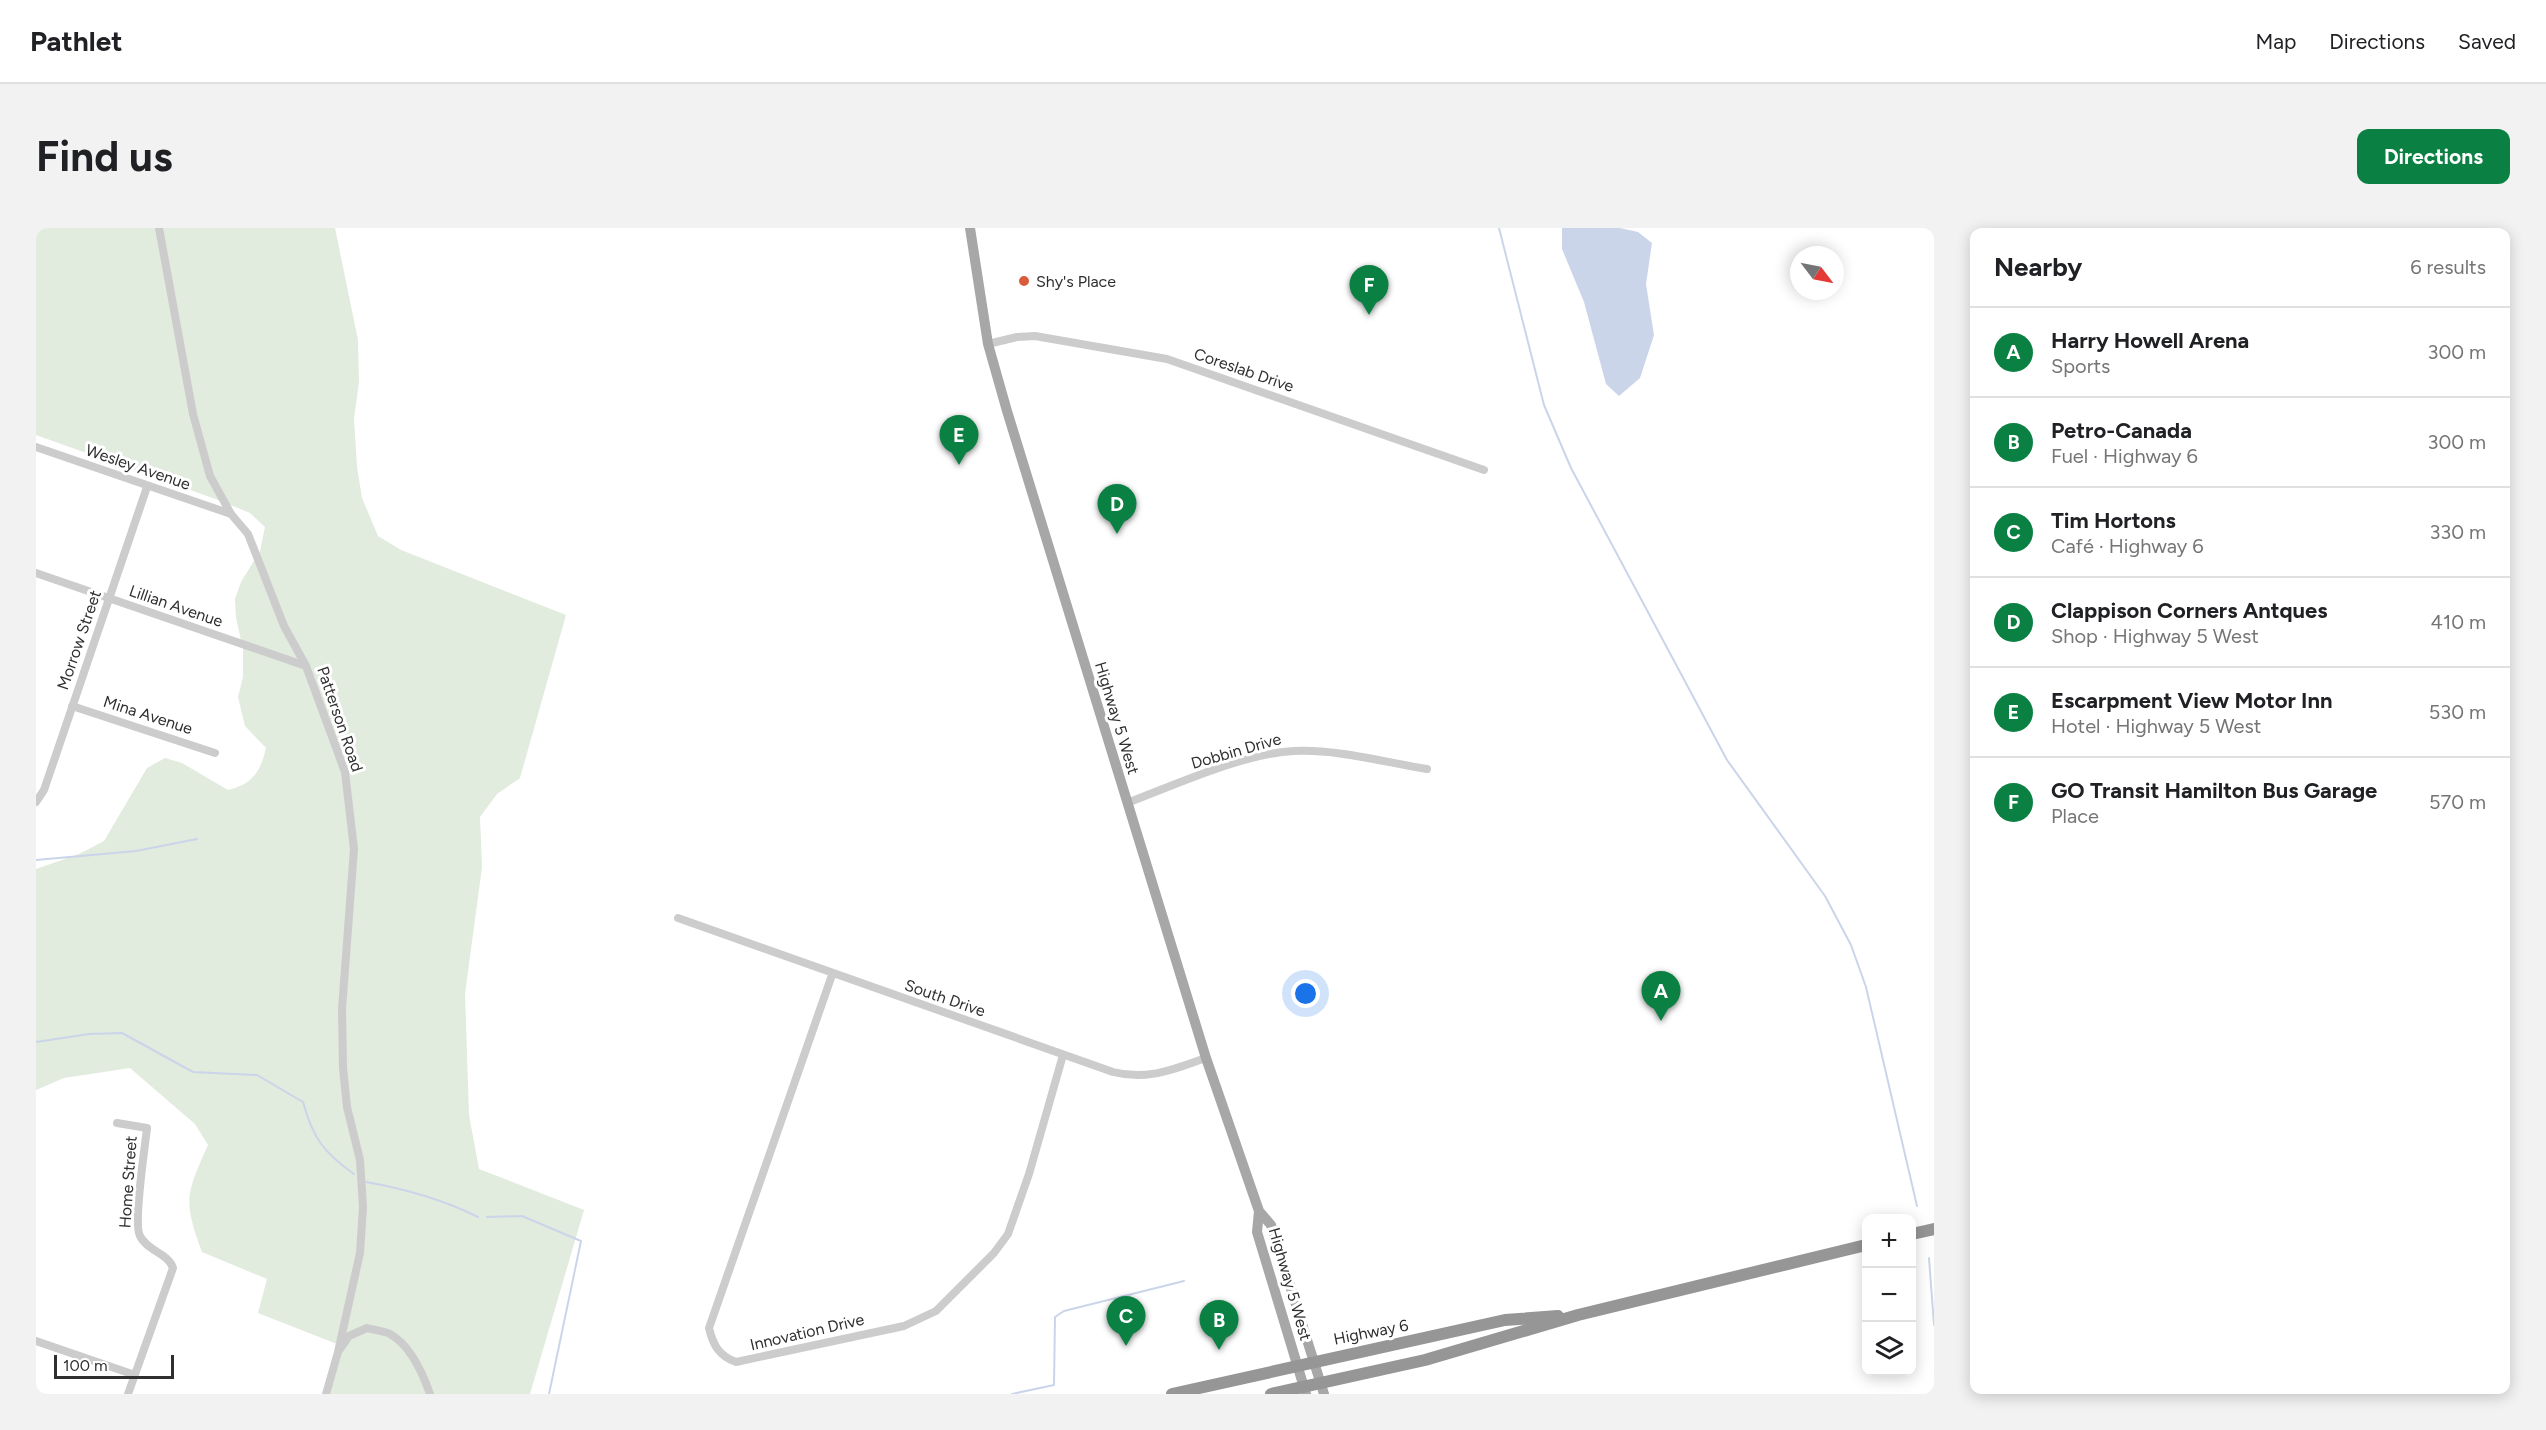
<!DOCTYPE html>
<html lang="en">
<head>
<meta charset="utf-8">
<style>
  :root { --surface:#fff; --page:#f2f2f2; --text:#202124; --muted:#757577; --line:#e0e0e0; --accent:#0b8043 }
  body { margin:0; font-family:Figtree,sans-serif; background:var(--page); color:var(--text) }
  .controls { position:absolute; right:18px; bottom:18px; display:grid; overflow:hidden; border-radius:12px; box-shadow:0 3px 15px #0003 }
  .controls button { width:54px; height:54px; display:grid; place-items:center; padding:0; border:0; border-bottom:2px solid var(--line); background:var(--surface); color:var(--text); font:30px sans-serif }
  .compass { position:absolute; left:1754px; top:18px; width:54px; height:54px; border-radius:50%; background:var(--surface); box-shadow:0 3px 15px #0003; rotate:122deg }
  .scale { position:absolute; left:18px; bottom:15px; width:120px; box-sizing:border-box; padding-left:6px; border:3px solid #2f2f2f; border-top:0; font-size:16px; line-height:21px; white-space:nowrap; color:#2f2f2f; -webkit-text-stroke:4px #fff; paint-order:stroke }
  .you { position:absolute; left:1270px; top:766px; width:21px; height:21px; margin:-15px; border:4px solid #fff; border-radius:50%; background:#1a73e8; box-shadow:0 0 0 9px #1a73e833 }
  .badge { display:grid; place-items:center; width:39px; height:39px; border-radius:50%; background:var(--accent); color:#fff; font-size:20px; font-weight:700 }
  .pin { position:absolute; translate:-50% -50px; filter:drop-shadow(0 2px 3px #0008) }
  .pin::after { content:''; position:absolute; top:32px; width:21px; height:18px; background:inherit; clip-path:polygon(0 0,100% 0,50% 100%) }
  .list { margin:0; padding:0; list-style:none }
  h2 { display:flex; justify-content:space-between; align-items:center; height:78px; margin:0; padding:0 24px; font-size:26px }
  h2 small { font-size:20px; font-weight:400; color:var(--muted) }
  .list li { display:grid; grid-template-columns:39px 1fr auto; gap:18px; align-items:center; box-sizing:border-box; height:90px; padding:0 24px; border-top:2px solid var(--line) }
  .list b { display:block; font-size:22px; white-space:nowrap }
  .list p { margin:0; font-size:20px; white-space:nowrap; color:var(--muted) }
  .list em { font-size:20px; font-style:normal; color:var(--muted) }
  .icon { flex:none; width:33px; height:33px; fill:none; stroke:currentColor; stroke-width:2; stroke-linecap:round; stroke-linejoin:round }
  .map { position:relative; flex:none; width:1898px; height:1166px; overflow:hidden; border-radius:12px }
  header { display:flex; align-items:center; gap:36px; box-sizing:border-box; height:84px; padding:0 30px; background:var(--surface); border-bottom:2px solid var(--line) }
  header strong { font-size:28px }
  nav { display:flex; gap:33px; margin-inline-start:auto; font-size:21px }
  .intro { display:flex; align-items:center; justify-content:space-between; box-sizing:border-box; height:144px; padding:0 36px }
  h1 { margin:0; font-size:42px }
  .button { padding:15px 27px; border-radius:12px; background:var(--accent); color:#fff; font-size:21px; font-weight:700 }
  main { display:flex; gap:36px; padding:0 36px }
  aside { flex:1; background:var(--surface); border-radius:12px; box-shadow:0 3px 15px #0003 }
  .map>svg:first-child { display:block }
</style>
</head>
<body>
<header>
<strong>Pathlet</strong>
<nav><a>Map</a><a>Directions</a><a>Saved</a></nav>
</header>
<div class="intro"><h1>Find us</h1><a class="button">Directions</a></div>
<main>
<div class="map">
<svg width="1898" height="1166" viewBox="0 0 1898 1166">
  <rect width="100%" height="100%" fill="#fff"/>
  <path fill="#e1ebde" d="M0 0H299L322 112 323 154 318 191 321 239 326 270 342 308 365 322 530 387 484 550 461 566 444 589 446 639 429 766 433 887 443 941 548 982 494 1166H291L301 1116 222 1085 231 1051 166 1024C147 973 150 966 172 917L159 896 94 840 28 850 0 862V641L43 626 68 613 111 540 129 530 146 535 192 562C216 557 225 543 230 520L209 498 202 469 207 449V421L200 390 199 371 205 354 224 323 229 299 214 285 185 273 0 207Z"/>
  <path fill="#cbd5ea" d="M1526 0H1584L1602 4 1616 15 1610 56 1618 107 1604 150 1583 168 1570 156 1548 74 1526 21Z"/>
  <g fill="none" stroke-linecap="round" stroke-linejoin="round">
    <path stroke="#cbd5ea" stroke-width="2" d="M1463 0 1508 177 1535 240 1691 532 1789 668 1815 717 1830 759 1881 978
      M0 632 100 623 161 611
      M0 814 53 806 86 805 157 844 221 847 267 874C277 910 287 924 318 946
      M330 954C370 961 406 971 442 989
      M451 989 486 988 545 1013 513 1166
      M1893 1030 1898 1097
      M976 1166 1018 1157 1019 1089 1028 1083 1148 1053"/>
    <path stroke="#ccc" stroke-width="8" d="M123 0 157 186 174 248 195 286 212 306 248 398 270 438 309 544 318 621 306 781 307 840 311 879 324 932 327 979 324 1025 302 1124
      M952 116 981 109 999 108 1131 131 1448 242
      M0 219 195 286
      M0 345 270 438
      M36 478 179 525
      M0 574 8 562 111 259
      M1091 575C1139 557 1208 525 1258 523 1302 521 1347 534 1391 541
      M642 690 1077 844C1112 853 1137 841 1170 830
      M796 747 673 1100C677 1117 683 1128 700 1134L868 1098 900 1083 958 1025 972 1006 993 946 1027 827
      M81 895 111 900C109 919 97 996 104 1008 111 1023 132 1025 137 1040L92 1166
      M0 1113 99 1147
      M290 1166 302 1124 313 1108 331 1100C338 1102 348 1103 354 1106 374 1117 387 1146 394 1166"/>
    <path stroke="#a7a7a7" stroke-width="10" d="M934 0 952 116 971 183 1170 830 1223 983 1235 997 1288 1166
      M1223 983 1221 1004 1270 1166"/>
    <path stroke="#969696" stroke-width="12" d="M1876 1006 1898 1001
      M1136 1166 1469 1092 1522 1088
      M1235 1166 1389 1132 1542 1087 1830 1017"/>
  </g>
  <circle fill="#d95d3d" stroke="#fff" stroke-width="2" cx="988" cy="53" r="6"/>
  <g text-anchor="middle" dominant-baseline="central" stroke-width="6" stroke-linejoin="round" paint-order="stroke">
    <g font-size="16" fill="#2f2f2f" stroke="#fff" text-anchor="start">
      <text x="1000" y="53">Shy's Place</text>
    </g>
    <g font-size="16" fill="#2f2f2f" stroke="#fff">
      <text transform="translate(1208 142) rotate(19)">Coreslab Drive</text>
      <text transform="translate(102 239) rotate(19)">Wesley Avenue</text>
      <text transform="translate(140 378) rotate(19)">Lillian Avenue</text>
      <text transform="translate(43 412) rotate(-71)">Morrow Street</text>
      <text transform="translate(112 487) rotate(18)">Mina Avenue</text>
      <text transform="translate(1081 490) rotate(73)">Highway 5 West</text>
      <text transform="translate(304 491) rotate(71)">Patterson Road</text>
      <text transform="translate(1200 523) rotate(-16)">Dobbin Drive</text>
      <text transform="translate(909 770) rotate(19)">South Drive</text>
      <text transform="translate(92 954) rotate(-86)">Home Street</text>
      <text transform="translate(1254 1056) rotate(74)">Highway 5 West</text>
      <text transform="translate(771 1104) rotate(-13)">Innovation Drive</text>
      <text transform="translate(1335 1104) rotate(-11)">Highway 6</text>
    </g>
  </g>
</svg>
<div class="controls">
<button>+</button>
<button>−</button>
<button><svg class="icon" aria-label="layers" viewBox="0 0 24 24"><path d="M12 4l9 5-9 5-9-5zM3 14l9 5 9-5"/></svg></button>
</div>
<svg class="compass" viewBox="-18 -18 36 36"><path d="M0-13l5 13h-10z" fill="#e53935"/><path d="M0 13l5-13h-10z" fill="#757577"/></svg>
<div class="scale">100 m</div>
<div class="you"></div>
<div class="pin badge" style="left:1625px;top:793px">A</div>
<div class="pin badge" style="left:1183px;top:1122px">B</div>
<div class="pin badge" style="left:1090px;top:1118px">C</div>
<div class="pin badge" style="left:1081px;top:306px">D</div>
<div class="pin badge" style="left:923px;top:237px">E</div>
<div class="pin badge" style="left:1333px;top:87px">F</div>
</div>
<aside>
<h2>Nearby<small>6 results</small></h2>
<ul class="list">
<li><span class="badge">A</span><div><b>Harry Howell Arena</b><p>Sports</p></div><em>300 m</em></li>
<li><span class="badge">B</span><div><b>Petro-Canada</b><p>Fuel · Highway 6</p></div><em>300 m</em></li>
<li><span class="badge">C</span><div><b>Tim Hortons</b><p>Café · Highway 6</p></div><em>330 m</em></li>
<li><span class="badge">D</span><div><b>Clappison Corners Antques</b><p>Shop · Highway 5 West</p></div><em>410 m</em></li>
<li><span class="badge">E</span><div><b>Escarpment View Motor Inn</b><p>Hotel · Highway 5 West</p></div><em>530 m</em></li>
<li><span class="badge">F</span><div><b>GO Transit Hamilton Bus Garage</b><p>Place</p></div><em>570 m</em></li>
</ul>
</aside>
</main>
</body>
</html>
